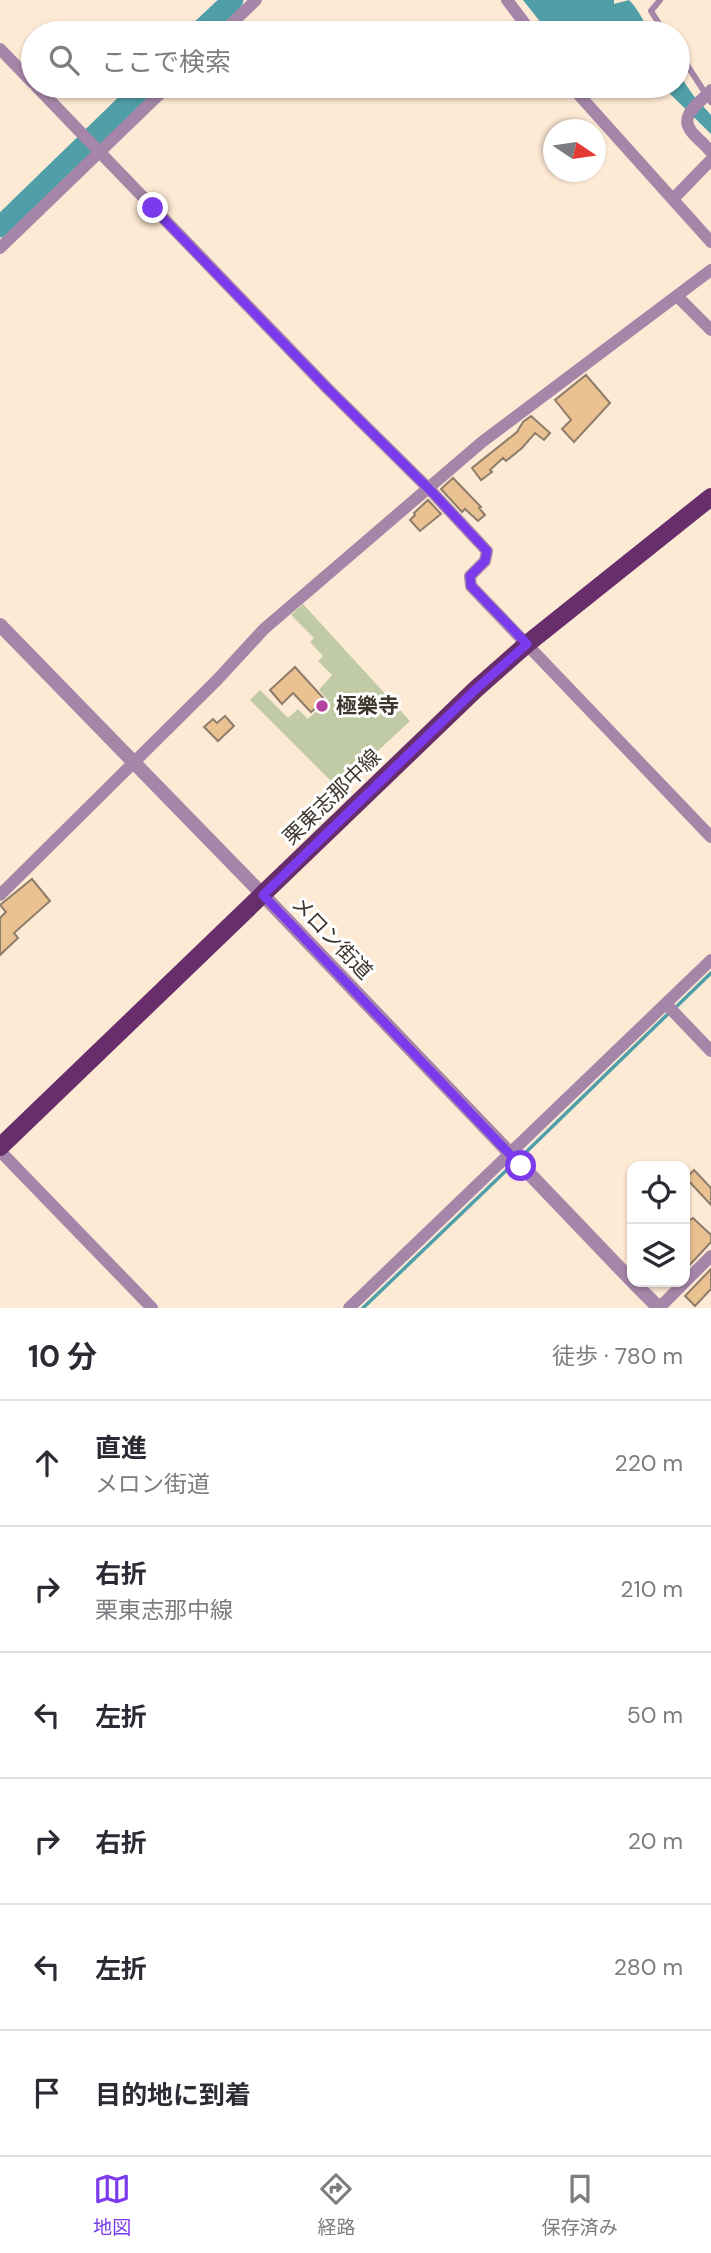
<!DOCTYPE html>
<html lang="ja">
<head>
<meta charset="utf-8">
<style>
  :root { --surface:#fff; --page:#f7f7f7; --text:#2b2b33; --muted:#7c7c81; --line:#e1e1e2; --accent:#7c3aed }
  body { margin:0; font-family:"DM Sans","Noto Sans JP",sans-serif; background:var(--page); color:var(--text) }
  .controls { position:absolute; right:21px; bottom:21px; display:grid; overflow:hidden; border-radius:14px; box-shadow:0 2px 5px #0004 }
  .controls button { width:63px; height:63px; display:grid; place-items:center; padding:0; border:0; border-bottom:2px solid var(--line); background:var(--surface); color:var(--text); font:35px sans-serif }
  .compass { position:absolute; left:543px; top:119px; width:63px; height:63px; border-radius:50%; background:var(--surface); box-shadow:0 2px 5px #0004; rotate:103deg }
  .stop { position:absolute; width:21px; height:21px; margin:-16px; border:5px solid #7c3aed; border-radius:50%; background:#fff }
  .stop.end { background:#7c3aed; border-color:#fff; box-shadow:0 2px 7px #0008 }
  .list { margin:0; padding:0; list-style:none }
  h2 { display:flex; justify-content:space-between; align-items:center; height:91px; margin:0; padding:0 28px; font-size:30px }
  h2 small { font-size:23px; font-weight:400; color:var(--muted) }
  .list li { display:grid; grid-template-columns:46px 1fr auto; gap:21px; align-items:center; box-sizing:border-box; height:126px; padding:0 28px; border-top:2px solid var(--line) }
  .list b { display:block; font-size:26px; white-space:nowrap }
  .list p { margin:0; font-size:23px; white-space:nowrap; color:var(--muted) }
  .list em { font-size:23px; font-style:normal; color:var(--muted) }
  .icon { flex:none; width:38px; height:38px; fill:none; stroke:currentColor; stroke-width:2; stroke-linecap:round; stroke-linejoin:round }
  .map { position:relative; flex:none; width:711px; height:1308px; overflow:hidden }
  .search { position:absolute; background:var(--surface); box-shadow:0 2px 5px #0004; left:21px; right:21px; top:21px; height:77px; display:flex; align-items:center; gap:18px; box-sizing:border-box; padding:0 24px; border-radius:38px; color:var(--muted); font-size:26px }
  .sheet { height:847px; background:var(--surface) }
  nav { display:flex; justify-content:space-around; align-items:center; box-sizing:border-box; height:98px; border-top:2px solid var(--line); background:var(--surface); font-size:19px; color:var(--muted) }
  nav a { display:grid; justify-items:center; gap:4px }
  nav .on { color:var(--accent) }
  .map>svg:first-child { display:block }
</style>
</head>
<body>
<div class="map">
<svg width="711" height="1308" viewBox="0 0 711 1308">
  <rect width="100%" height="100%" fill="#fdead5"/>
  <path fill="#c0caa5" d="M303 604 410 721 338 788 250 700 260 690 288 718 298 709 308 719 328 700 319 690 332 675 318 661 323 656 310 642 314 638 291 615Z"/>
  <path fill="#509fa8" d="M523 0H614V4L629 0C639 10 643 21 651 33H610L602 25 597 24 583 33H549Z
    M678 73 693 95 711 115V134L662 86H678Z"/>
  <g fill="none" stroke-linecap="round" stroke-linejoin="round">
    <path stroke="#509fa8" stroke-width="3.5" d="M675 1008 711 973
      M519 1159 669 1013
      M363 1308 513 1164"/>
    <path stroke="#509fa8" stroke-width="21" d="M198 33 233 0
      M0 227 145 86"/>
  </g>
  <path fill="#eac191" stroke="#8e7d6a" stroke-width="2" d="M586 375 610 403 574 442 562 429 571 420 555 400Z
    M531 416 550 433 544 440 535 433 522 448 506 461 503 458 490 470 492 472 481 480 472 468 517 432 523 422Z
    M453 478 481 507 479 508 485 515 478 521 465 509 462 512 441 489Z
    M428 500 441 514 420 531 410 520 415 515 414 513Z
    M295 667 325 700 311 712 293 693 282 704 270 690Z
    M225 716 234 726 218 741 204 727 213 719 217 723Z
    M32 879 50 901 14 933 18 938 0 955V918L6 912 0 905Z
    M694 1170 711 1188V1205L686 1178Z
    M685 1215 690 1220 693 1218 711 1235V1242L685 1270Z
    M711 1269V1289L695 1306 685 1296Z"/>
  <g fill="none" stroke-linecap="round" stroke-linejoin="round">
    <path stroke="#a686a8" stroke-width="6" d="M660 0 651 11 665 33
      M678 51 711 102"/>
    <path stroke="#a686a8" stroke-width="12" d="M507 0 532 33
      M222 33 256 0
      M0 49 33 83
      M36 86 327 388 433 493 487 551 485 561 470 576 471 586 711 837
      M571 86 711 242
      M711 90C702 102 678 114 691 131 697 139 705 144 711 152
      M674 198 711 160
      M0 248 168 86
      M677 296 711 330
      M0 895 217 680 264 629 482 442 711 270
      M666 1004 711 1051
      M0 1151 152 1308
      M349 1308 711 960
      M659 1308 711 1256"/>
    <path stroke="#a686a8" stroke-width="14" d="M0 625 263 895 632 1281
      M633 1282 659 1308"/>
    <path stroke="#682e6c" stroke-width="18" d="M0 1147 476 689 527 644 711 497"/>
  </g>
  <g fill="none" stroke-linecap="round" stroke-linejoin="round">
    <path stroke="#7c3aed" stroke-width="9" d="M153 208 327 388 433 493 487 551 485 561 470 576 471 586 527 644 476 689 263 895 521 1166"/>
  </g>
  <circle fill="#b544a1" stroke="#fff" stroke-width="2.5" cx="322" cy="706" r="7"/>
  <g text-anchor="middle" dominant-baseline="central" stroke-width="6" stroke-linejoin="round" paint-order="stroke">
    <g font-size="21" font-weight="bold" fill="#3d362d" stroke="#fff" text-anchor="start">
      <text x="336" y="706">極樂寺</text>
    </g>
    <g font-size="21" fill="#3d362d" stroke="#fff">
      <text transform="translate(332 797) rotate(-44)">栗東志那中線</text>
      <text transform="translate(332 938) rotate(46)">メロン街道</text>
    </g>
  </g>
</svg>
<div class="controls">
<button><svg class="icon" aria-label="locate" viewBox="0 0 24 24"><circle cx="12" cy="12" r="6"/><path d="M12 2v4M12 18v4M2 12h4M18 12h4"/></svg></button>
<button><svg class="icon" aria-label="layers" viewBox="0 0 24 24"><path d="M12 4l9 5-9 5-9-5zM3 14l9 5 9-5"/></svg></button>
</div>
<svg class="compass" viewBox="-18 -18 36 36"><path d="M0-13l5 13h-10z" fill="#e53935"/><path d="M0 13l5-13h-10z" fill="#7c7c81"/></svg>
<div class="stop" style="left:521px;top:1166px"></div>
<div class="stop end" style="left:153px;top:208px"></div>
<div class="search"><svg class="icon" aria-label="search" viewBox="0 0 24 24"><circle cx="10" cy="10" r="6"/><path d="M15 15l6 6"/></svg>ここで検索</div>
</div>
<section class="sheet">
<h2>10 分<small>徒歩 · 780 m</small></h2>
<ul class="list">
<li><svg class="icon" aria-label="ahead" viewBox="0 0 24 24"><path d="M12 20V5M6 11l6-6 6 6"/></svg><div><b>直進</b><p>メロン街道</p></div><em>220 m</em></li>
<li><svg class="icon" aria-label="right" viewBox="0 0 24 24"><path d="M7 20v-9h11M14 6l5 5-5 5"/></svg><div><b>右折</b><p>栗東志那中線</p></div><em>210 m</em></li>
<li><svg class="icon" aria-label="left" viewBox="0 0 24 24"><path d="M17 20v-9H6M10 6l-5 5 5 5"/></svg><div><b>左折</b></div><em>50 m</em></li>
<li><svg class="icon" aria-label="right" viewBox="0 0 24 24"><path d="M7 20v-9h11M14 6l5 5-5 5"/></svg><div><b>右折</b></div><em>20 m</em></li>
<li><svg class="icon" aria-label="left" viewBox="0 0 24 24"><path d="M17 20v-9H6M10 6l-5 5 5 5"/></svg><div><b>左折</b></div><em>280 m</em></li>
<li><svg class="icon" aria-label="arrive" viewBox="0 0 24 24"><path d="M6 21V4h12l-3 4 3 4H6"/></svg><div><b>目的地に到着</b></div></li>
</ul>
</section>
<nav>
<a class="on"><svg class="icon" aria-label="map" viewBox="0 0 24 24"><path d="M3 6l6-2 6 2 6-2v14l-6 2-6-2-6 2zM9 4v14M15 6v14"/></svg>地図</a>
<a><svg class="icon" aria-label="directions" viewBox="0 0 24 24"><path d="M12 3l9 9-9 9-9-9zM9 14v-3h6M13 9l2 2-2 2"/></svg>経路</a>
<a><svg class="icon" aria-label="saved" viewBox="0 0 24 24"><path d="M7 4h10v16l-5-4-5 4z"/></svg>保存済み</a>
</nav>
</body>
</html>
